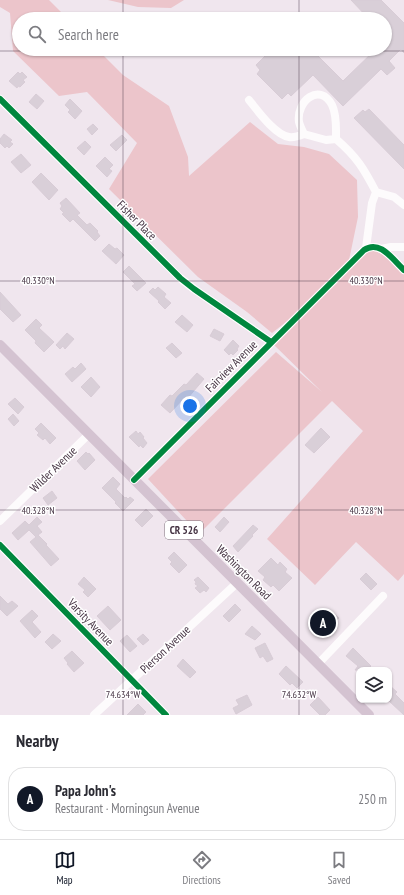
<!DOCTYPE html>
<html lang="en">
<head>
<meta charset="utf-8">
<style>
  :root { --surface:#fff; --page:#f2f2f3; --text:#2b2b33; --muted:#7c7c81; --line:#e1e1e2; --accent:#111827 }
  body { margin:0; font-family:"PT Sans Narrow",sans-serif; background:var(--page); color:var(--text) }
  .controls { position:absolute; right:12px; bottom:12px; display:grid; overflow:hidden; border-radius:8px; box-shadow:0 1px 3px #0004 }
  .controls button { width:36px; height:36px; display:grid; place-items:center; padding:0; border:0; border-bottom:1px solid var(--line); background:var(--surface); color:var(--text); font:20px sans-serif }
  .you { position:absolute; left:190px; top:406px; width:14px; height:14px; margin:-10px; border:3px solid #fff; border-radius:50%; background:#1a73e8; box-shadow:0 0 0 6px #1a73e833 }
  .badge { display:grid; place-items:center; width:26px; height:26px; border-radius:50%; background:var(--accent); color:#fff; font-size:13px; font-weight:700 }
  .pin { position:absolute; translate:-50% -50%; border:2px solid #fff; box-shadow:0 1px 4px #0006 }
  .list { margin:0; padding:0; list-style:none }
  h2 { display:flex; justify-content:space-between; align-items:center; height:52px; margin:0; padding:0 16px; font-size:17px }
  h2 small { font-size:13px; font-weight:400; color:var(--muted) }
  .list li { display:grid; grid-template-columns:26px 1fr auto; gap:12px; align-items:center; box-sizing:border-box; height:64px; margin:0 8px 8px; padding:0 8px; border:1px solid var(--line); border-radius:16px }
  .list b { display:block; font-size:15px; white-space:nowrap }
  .list p { margin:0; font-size:13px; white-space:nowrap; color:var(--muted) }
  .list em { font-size:13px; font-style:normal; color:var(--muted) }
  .icon { flex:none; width:22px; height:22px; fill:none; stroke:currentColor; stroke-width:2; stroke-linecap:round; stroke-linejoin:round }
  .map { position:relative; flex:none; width:404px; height:715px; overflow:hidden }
  .search { position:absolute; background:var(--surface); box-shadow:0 1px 3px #0004; left:12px; right:12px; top:12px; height:44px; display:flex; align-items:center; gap:10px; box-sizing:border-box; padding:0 14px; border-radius:22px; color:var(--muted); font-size:15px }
  .sheet { height:124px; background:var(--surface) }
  nav { display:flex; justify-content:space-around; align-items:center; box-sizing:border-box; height:56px; border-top:1px solid var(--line); background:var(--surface); font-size:11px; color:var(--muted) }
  nav a { display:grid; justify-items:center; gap:2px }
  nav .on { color:var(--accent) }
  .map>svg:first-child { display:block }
</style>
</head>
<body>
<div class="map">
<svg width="404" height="715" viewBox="0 0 404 715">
  <rect width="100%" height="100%" fill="#f0e6ee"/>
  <path fill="#ecc5cb" d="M0 0H49L68 19H19V49H97L123 75 169 106 188 157 189 176 250 122 278 144 304 147 329 154 357 180 358 217 348 265 374 246 404 270V574L398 581 356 542 315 585 267 539 363 431 332 401 199 534 148 479 276 352 322 392 271 342 309 304 272 333 247 312 198 277 109 189 137 143 87 92 59 96 13 51 10 13 0 7Z
    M75 0H184L171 8 138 7 108 0Z"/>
  <path fill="#d9cfd8" stroke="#d8ccd6" d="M351 0H381L404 23V53L401 49 389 61 395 68 387 75 381 69 343 106 313 75 291 96 288 93 282 99 257 74 260 70 256 65 272 49H311L343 81 376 49H385V40L387 37 385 35V19H369Z
    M18 72 20 74 22 72 27 77 23 80 25 82 20 87 18 86 17 88 9 81Z
    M36 94 44 101 37 109 29 102Z
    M70 99 82 111 75 119 68 112 70 110 65 105Z
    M369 109 404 145V169L354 118 363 110 365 112Z
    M93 124 98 129 92 135 87 129Z
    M4 134 12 140 10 142 13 144 9 148 7 146 5 148 0 143V139Z
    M122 135 127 140 116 151 110 145Z
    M85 141 91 147 84 155 77 148Z
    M21 154 31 165 21 173 11 162Z
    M105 157 113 165 109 169 112 171 107 177 96 166Z
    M41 173 58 190 49 200 32 182Z
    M66 198 80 213 77 215 87 225 90 223 98 231 97 232 100 236 95 241 73 219 70 222 62 214 64 213 60 209 62 206 60 203Z
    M109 244 115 249 117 248 124 255 116 264 102 251Z
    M129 266 146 283 137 291 132 286 135 284 123 272Z
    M158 287 166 294 164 297 171 303 165 309 158 302 159 301 149 292 153 288 155 290Z
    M0 292 21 315 13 322 0 309Z
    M182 315 193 325 187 332 175 322Z
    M36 319 42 325 39 328 54 342 44 352 35 343 36 341 25 330Z
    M214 329 224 334 220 341 210 336Z
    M67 333 74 339 65 349 63 346 60 349 56 345Z
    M233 340 239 346 237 349 238 350 233 355 231 353 229 355 224 350Z
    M172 343 182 353 176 358 166 348Z
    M81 363 86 369 72 382 65 374 73 367 75 369Z
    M197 373 204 379 187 399 185 397 170 413 161 405 170 395 172 396 184 384 186 385Z
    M91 377 100 387 91 397 81 387Z
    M15 398 24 407 18 414 8 404Z
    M13 414 19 421 14 426 8 419Z
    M41 423 56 438 50 444 45 438 43 440 37 435 39 433 35 429Z
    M321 428 330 437 314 453 305 445Z
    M136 431 138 434 140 432 144 437 143 438 147 443 143 448 140 445 139 447 129 437Z
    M86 452 88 454 89 453 95 460 85 470 77 461Z
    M113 477 120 484 116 489 125 498 126 497 128 499 130 497 134 500 123 511 115 503 116 502 102 488Z
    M52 491 57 498 48 505 43 498Z
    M146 509 153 516 142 527 135 520Z
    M37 517 42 522 37 526 42 532 38 535 47 544 46 545 59 559 51 566 30 542 36 537 29 530 18 540 12 533 25 521 29 525Z
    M224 517 229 522 220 532 215 527Z
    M253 525 258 529 252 535 253 536 238 552 233 546Z
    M174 552 187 565 179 573 170 564 172 562 168 558Z
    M271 558 278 565 280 562 287 569 285 572 292 578 279 591 273 585 271 587 263 580 265 577 258 571Z
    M366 573 377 584 371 590 360 579Z
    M84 577 96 589 88 597 83 592 85 590 78 584Z
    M198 577 209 588 206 592 204 590 200 593 195 588 198 586 195 584 196 582 194 580Z
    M0 596 8 604 12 601 18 606 7 616 0 609Z
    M235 604 241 610 229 622 223 616Z
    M108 606 121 620 110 630 97 616Z
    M32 610 38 616 32 622 41 632 35 638 20 621Z
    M332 612 339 618 322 635 312 624 318 618 323 622Z
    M252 626 261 634 255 640 245 634Z
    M53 634 61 641 52 649 45 642Z
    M143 634 149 640 143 645 137 639Z
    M127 635 137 646 130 652 120 641Z
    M265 643 273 659 267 662 263 656 260 658 255 648Z
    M353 648 371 666 367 670H355L358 666 346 656Z
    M72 651 84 663 74 672 67 664 68 663 64 658Z
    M183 659 196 672 190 678 177 666Z
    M286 666 303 682 297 688 292 683 290 685 279 674Z
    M389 685 397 692 395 694 404 703V715L389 701Z
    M247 695 252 705 236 714 233 708 239 705 236 700Z
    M318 697 330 710 325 715H320L310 705Z
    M138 704 146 712 143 715H127Z"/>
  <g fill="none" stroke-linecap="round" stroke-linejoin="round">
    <path stroke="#fdfbfc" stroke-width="8" d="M0 99 180 278 194 289 271 342
      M249 100C258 111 275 135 289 137 294 138 299 136 304 134L326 140 336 139C357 157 364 169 376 192L372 203 366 248
      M304 134C302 130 300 126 299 122 296 101 320 82 332 105 337 115 336 129 336 139
      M376 192 394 197 404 205
      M381 249 391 247H404
      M134 480 364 250C380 239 393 260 404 270
      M0 521 89 434
      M0 545 166 715
      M318 664 383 596
      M94 715 237 583"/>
    <path stroke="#d4c3d1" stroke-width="10" d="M0 345 369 715"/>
    <defs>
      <path id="cycleway" d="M0 99 180 278 194 289 271 342
        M134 480 364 250C380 239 393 260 404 270
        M0 545 166 715"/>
    </defs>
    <use href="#cycleway" stroke="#fff" stroke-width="8"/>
    <use href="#cycleway" stroke="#00873e" stroke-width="6"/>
  </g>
  <path fill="none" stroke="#453343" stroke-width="1" stroke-opacity="0.45" d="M123 0V19M299 0V19M123 49V715M299 49V715M0 51H404M0 281H404M0 510H404"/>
  <g text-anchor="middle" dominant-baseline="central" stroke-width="3" stroke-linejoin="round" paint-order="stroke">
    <rect fill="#fff" stroke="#7d707b" stroke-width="1" x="165" y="521" width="38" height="18" rx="3"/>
    <g font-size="11" font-weight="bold" fill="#453343">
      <text x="184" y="530">CR 526</text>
    </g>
    <g font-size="12" fill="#453343" stroke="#fff">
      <text transform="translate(137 220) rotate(45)">Fisher Place</text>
      <text transform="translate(231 366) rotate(-45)">Fairview Avenue</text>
      <text transform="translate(53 469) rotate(-44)">Wilder Avenue</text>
      <text transform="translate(244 572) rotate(45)">Washington Road</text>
      <text transform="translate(91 622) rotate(46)">Varsity Avenue</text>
      <text transform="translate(165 649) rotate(-43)">Pierson Avenue</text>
    </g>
  </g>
  <g font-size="10" text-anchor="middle" fill="#453343" stroke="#fff" stroke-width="3" stroke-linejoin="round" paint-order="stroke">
    <text x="38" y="284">40.330°N</text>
    <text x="366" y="284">40.330°N</text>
    <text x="38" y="514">40.328°N</text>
    <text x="366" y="514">40.328°N</text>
    <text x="123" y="698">74.634°W</text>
    <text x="299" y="698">74.632°W</text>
  </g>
</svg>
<div class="controls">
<button><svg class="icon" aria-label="layers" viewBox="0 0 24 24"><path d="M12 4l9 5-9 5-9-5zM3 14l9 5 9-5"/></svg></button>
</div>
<div class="you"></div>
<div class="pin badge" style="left:323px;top:623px">A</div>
<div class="search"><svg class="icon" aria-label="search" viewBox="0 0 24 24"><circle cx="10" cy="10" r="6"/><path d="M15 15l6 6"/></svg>Search here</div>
</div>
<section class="sheet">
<h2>Nearby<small></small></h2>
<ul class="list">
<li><span class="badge">A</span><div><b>Papa John's</b><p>Restaurant · Morningsun Avenue</p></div><em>250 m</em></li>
</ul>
</section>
<nav>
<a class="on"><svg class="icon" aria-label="map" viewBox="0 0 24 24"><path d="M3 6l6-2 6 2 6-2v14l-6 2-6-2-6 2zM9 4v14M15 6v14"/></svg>Map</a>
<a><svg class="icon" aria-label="directions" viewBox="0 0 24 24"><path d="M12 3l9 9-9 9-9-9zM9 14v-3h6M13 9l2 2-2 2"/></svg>Directions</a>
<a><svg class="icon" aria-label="saved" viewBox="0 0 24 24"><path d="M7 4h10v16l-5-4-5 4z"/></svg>Saved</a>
</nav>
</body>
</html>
